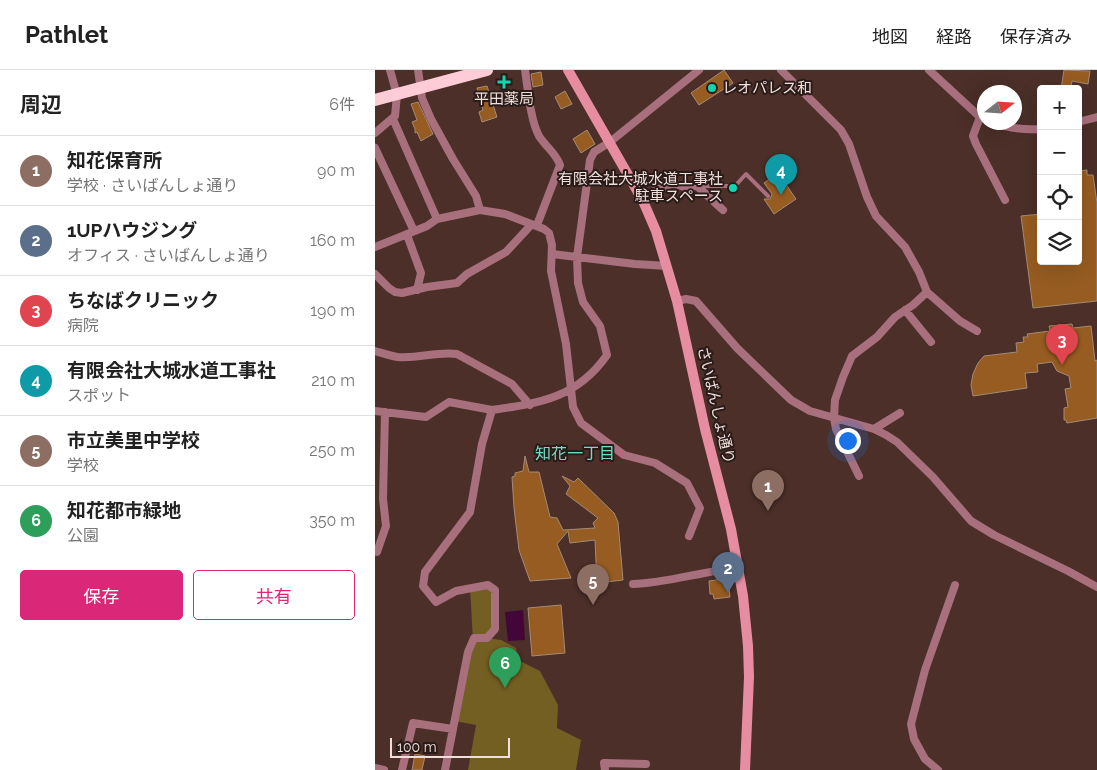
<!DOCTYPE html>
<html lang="ja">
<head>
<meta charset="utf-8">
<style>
  :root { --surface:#fff; --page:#f2f2f2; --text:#222; --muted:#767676; --line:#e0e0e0; --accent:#db2777 }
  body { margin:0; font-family:Raleway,"Noto Sans JP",sans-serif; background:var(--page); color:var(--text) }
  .controls { position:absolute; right:15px; top:15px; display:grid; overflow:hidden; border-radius:5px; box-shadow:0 5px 20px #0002 }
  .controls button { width:45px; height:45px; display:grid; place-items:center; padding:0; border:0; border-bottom:1px solid var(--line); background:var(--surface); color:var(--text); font:25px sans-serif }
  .compass { position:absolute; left:602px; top:15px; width:45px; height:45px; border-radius:50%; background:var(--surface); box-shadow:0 5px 20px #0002; rotate:73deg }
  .scale { position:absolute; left:15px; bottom:12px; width:120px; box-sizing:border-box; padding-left:5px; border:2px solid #f1dfda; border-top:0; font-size:14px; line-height:18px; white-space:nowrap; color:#f1dfda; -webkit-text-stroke:4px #281b18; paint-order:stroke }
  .you { position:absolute; left:472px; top:370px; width:18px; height:18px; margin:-12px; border:4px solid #fff; border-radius:50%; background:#1a73e8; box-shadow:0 0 0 8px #1a73e833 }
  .badge { display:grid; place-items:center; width:32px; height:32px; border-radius:50%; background:var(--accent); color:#fff; font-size:16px; font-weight:700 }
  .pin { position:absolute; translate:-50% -41px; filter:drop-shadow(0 1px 2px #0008) }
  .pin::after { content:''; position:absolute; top:26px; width:18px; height:15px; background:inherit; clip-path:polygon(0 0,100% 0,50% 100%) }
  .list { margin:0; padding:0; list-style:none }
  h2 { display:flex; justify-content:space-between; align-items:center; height:65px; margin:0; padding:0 20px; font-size:21px }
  h2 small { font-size:16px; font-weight:400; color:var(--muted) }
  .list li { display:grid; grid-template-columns:32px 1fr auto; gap:15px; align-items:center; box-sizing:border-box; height:70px; padding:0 20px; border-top:1px solid var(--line) }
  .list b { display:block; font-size:19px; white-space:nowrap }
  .list p { margin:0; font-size:16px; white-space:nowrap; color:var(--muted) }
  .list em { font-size:16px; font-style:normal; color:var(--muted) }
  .actions { display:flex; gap:10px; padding:15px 20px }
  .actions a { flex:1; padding:11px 0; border:1px solid var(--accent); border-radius:5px; text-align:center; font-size:18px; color:var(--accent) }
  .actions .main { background:var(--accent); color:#fff }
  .icon { flex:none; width:28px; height:28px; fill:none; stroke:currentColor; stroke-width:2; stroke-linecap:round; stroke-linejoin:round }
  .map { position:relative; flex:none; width:722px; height:700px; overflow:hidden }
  header { display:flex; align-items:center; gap:30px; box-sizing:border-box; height:70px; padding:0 25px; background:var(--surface); border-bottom:1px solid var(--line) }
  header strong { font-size:24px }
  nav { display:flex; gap:28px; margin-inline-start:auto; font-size:18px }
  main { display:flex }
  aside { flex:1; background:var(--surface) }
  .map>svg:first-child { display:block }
</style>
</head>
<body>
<header>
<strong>Pathlet</strong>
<nav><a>地図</a><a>経路</a><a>保存済み</a></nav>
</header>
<main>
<aside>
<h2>周辺<small>6件</small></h2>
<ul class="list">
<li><span class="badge" style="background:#8d6e63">1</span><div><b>知花保育所</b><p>学校 · さいばんしょ通り</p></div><em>90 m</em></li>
<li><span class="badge" style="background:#5c6f8a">2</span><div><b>1UPハウジング</b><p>オフィス · さいばんしょ通り</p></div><em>160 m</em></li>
<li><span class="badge" style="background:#e0444e">3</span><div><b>ちなばクリニック</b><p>病院</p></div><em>190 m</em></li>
<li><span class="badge" style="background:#0f9aa8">4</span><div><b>有限会社大城水道工事社</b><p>スポット</p></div><em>210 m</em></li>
<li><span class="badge" style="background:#8d6e63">5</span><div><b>市立美里中学校</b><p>学校</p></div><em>250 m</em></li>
<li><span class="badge" style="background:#2e9e5b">6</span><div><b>知花都市緑地</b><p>公園</p></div><em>350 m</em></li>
</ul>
<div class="actions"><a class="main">保存</a><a>共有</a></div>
</aside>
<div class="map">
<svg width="722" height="700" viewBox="0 0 722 700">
  <rect width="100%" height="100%" fill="#4b2f28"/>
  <path fill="#735f22" d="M113 515 120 520V559L112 568 126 570 141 578 143 590 165 601 183 635 182 658 206 670 201 700H93L101 655 80 651 98 570 95 518Z"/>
  <path fill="#420738" d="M148 540 150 570 133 571 130 542Z"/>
  <path fill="#965c21" stroke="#a48b76" d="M349 0 358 13 324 35 316 23Z
    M689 0 715 1 713 14 697 11 696 19H686Z
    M166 2 168 15 158 17 156 4Z
    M112 16 122 47 107 52 104 42 108 40 102 18Z
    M190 21 197 34 186 39 180 27Z
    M43 32 58 64 46 71 42 62 40 63V59L37 52 42 50 36 34Z
    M212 60 220 74 206 83 198 69Z
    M712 100V105H718L722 133V231L658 238 646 146 666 144V191H703V101Z
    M403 103 421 129 399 144 389 129H395L397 124 389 113Z
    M697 254 698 258 716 256 720 291 722 290V348L692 353 691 350H689V338L693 337 690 319 696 318 694 306 682 301 677 292 662 294 663 302 650 303 652 318 598 326 596 315 598 304 603 293 609 286 642 282 641 273 649 272 648 267H653L652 264 675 261 674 256Z
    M150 386 154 402H164L175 447 182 448 188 460 220 458 218 453 223 448 191 424 195 416 187 406 199 412 203 408 239 443 243 452 248 510 222 513 220 470 195 473 193 461 182 474 196 508 155 511 144 480 139 438 137 407 140 406V403L148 401Z
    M353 508 355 527 339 529 338 524H335L334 511Z
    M186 535 190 583 157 586 153 538Z
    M40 684 50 686 47 700H37Z"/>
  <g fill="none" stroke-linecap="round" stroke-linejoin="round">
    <path stroke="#a86f7c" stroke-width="4" d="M324 116H360L371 104 393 126"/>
    <path stroke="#a86f7c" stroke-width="8" d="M43 0 47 28 56 49 78 89 101 126 105 140
      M150 0C153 19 155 49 164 66 170 76 181 83 185 95L162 155
      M406 0 466 60 474 74 492 127 501 146 530 177 544 202 552 222 538 235 520 247 502 267 477 286 468 307 460 330 459 348 461 359 484 406
      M554 0 605 47 610 49
      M605 47 598 66 601 74 630 130
      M18 49 62 149
      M618 52C634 59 649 60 666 59
      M703 52 722 47
      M0 63 20 46 22 25 15 0
      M0 78 39 161
      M266 127 298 113 309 117 322 116 348 140
      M32 165 46 203 42 220
      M0 177 52 156 62 149 105 140 130 144 169 159 174 163 177 175 176 201 191 274 198 337 206 353 249 385 280 393 312 413 325 438 314 466
      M177 184 260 194 292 196
      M0 204 14 218 20 222 27 223 52 217 82 213 92 204 131 182 156 155
      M552 222 585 251 602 261
      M302 231 311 229 321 231 362 278 416 330 435 341 499 359 511 365 522 372 558 407 596 451 619 465 693 501 722 517
      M530 240 556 272
      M0 281C7 283 15 286 23 287 43 289 63 281 82 284L137 314 155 335
      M0 341 51 347 74 332 117 340
      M499 359 525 343
      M2 482 11 456 8 429 10 342
      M258 514C293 513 328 501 363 498
      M0 698 9 700
      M27 700 38 653 78 659
      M70 700 93 582 99 568H112L120 559V520L113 515 81 521 61 532 48 516 50 502 95 442 107 374 117 340C165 333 202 328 232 285L225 256 208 232 203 213 202 187 215 90 219 82 235 72 324 0
      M230 700 229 693 271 694
      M563 700 550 689 539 669 536 654 550 600 580 515"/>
    <path stroke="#e78da2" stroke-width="10" d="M193 0 268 131 281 161 302 231 330 359 356 459 368 526 373 576 374 607 370 700"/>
    <path stroke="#feccd6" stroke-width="12" d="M0 30 112 0"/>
  </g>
  <g fill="#14d5b3" stroke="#281b18" stroke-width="2">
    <path d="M126.5 4.5h5v5h5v5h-5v5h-5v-5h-5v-5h5z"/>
    <circle cx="337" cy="18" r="5"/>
    <circle cx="358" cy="118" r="5"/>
  </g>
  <g text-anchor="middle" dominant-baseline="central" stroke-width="4" stroke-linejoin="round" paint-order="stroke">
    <g font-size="15" fill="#f1dfda" stroke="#281b18" text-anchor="start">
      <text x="347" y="18">レオパレス和</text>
      <text x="129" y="29" text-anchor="middle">平田薬局</text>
      <text x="348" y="109" text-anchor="end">有限会社大城水道工事社<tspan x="348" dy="17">駐車スペース</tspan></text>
    </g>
    <g font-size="15" fill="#f1dfda" stroke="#281b18">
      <text transform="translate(341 335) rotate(77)">さいばんしょ通り</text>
    </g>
    <g font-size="16" fill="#79dbc3" stroke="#281b18">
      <text x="200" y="383">知花一丁目</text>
    </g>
  </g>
</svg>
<div class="controls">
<button>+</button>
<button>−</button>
<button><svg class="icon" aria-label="locate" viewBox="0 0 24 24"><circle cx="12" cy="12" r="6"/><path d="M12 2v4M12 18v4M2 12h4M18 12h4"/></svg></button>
<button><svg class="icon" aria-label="layers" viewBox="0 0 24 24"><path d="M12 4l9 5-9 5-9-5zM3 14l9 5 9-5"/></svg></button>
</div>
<svg class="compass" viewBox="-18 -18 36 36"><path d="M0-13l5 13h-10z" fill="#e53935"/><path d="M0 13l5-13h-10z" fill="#767676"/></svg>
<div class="scale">100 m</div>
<div class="you"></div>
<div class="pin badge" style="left:393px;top:441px;background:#8d6e63">1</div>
<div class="pin badge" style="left:353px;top:523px;background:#5c6f8a">2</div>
<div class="pin badge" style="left:687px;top:295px;background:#e0444e">3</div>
<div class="pin badge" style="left:406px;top:125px;background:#0f9aa8">4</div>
<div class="pin badge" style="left:218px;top:535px;background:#8d6e63">5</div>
<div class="pin badge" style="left:130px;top:618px;background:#2e9e5b">6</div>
</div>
</main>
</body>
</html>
